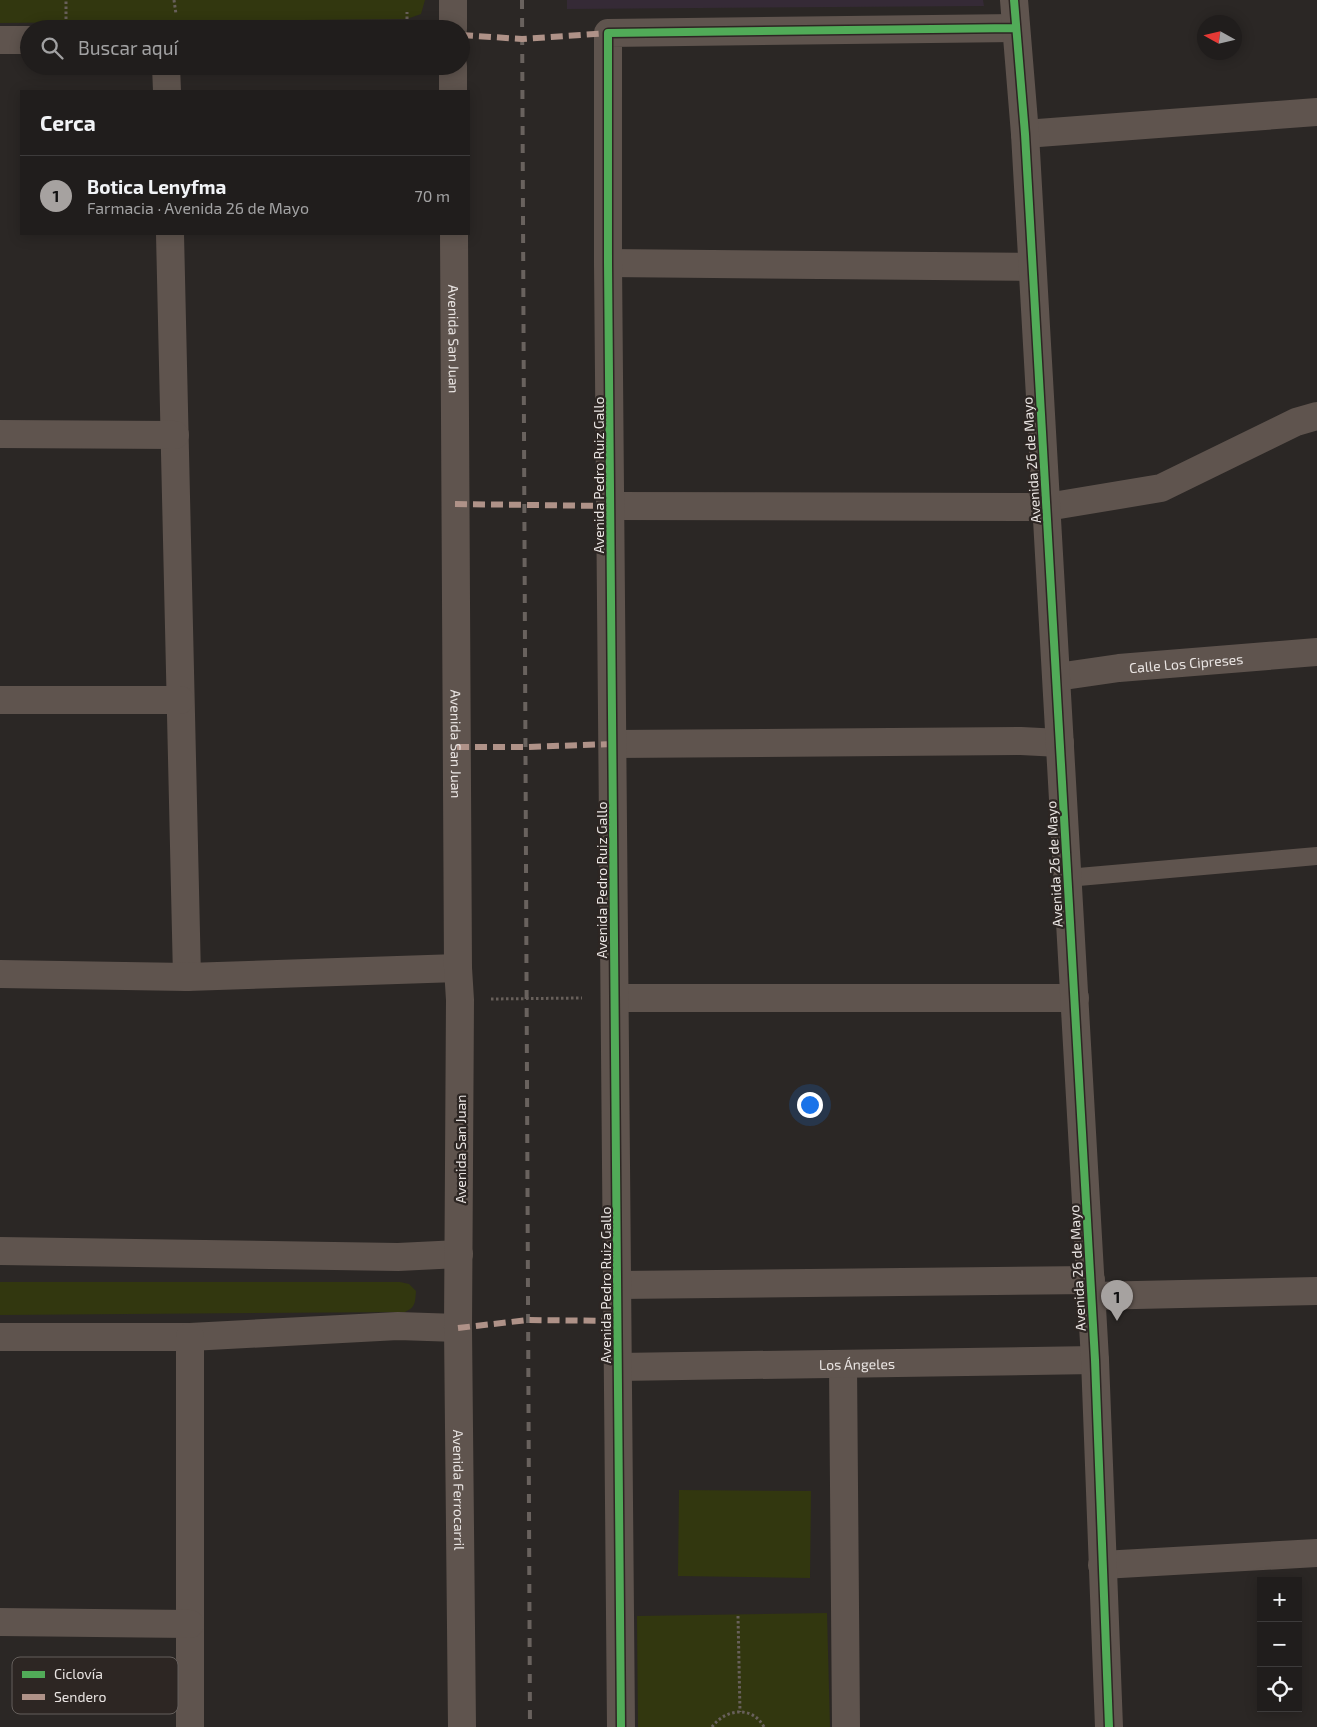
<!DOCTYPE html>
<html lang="es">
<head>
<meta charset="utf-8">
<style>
  :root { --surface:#201d1c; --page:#282625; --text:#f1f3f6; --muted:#a2a2a3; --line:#3d3b3b; --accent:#a6a2a0 }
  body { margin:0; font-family:"Exo 2",sans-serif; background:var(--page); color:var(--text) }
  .controls { position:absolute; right:15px; bottom:15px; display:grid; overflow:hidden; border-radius:0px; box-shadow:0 2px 12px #0003 }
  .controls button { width:45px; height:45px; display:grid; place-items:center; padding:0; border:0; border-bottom:1px solid var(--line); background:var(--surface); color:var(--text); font:25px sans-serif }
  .compass { position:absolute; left:1197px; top:15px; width:45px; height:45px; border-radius:50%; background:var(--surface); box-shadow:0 2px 12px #0003; rotate:278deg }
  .you { position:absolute; left:809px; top:1104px; width:18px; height:18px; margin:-12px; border:4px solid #fff; border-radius:50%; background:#1a73e8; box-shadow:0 0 0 8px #1a73e833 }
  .badge { display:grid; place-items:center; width:32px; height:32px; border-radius:50%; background:var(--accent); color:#111; font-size:16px; font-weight:700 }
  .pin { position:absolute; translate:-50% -41px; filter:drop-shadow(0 1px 2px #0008) }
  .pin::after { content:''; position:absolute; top:26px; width:18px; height:15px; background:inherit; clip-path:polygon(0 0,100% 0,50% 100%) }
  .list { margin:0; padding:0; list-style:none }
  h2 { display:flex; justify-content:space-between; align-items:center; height:65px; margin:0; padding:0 20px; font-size:21px }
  h2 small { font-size:16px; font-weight:400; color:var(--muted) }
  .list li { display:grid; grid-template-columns:32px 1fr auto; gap:15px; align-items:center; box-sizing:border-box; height:80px; padding:0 20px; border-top:1px solid var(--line) }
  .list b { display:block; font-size:19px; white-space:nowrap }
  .list p { margin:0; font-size:16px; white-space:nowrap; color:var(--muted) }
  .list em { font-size:16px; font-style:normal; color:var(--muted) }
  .icon { flex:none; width:28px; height:28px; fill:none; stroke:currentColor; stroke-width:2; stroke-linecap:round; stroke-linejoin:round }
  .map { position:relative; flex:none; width:1317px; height:1727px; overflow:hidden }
  .search { position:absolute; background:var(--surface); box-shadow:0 2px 12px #0003; left:20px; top:20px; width:450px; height:55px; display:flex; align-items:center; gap:12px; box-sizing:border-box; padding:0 18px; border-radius:28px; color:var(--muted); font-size:19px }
  .panel { position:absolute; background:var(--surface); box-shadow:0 2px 12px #0003; left:20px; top:90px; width:450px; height:145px; border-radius:0px }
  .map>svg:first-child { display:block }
</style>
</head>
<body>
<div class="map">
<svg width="1317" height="1727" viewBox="0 0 1317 1727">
  <rect width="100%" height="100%" fill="#2b2725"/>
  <path fill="#352a36" d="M567 0H983L984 6 567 9Z"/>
  <path fill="#32370f" d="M0 0H425L421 14 407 19 0 23Z
    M0 1282H400L409 1284 416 1291C415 1302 416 1307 405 1312L0 1315Z
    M679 1490 811 1491 810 1578 678 1576Z
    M827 1613 830 1727H638L637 1616Z"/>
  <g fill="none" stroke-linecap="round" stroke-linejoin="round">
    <path stroke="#68605b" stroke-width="3" stroke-dasharray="2.5 2.5" stroke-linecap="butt" d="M174 0 176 14
      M66 29V0
      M407 29V12
      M491 999 582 998
      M738 1616 740 1712
      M712 1727C725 1709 752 1705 764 1727"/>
    <path stroke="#5f544e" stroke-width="18" d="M1067 878 1317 856"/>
    <g stroke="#5f544e" stroke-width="28">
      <path d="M0 40H29"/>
      <path d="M166 66 167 91"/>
      <path d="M1025 134 1317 112"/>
      <path d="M170 234 187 977"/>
      <path d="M608 263 1032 267"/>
      <path d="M0 434 175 435"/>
      <path d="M610 506 1047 507 1161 488 1296 422 1317 416"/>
      <path id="s1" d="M1057 677 1119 668 1317 652"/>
      <path d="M0 700H180"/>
      <path d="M613 744 1021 741 1060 743"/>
      <path d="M0 974 187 977 458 968"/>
      <path d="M615 998H1075"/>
      <path d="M0 1251 398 1257 459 1254"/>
      <path d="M618 1285 1091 1280"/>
      <path d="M1091 1296 1317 1291"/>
      <path d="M0 1337H190L398 1326 458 1328"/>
      <path d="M190 1337V1727"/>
      <path d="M843 1364 846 1727"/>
      <path id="s2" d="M618 1367 1095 1360"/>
      <path d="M1102 1565 1317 1553"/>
      <path d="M0 1622 190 1624"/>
      <path d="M621 1727 608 263V33L1016 28"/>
    </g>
    <g stroke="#5f544e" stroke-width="28">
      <path d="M453 0V29"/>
      <path d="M1014 0 1025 134 1095 1360 1109 1727"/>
      <path d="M453 66V91"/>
      <path id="s3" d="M454 234 458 968 460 1000 458 1328 462 1727"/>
    </g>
    <path stroke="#69625e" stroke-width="4" stroke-dasharray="9 9" stroke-linecap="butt" d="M522 0 530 1727"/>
    <path stroke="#af9288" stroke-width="6" stroke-dasharray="12 6" stroke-linecap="butt" d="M461 35 522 39 608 33
      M455 504 610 506
      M457 747H526L613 744
      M458 1328 528 1320 618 1321"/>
    <defs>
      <path id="cycleway" d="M1014 0 1025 134 1095 1360 1109 1727
        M621 1727 608 263V33L1016 28"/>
    </defs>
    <use href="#cycleway" stroke="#2d2623" stroke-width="11"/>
    <use href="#cycleway" stroke="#51ab58" stroke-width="8"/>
  </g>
  <g text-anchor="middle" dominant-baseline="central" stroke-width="4.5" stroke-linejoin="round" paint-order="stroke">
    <g font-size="14" fill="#e9e4e2" stroke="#2d2623">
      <text stroke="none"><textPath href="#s3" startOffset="105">Avenida San Juan</textPath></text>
      <text transform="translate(1031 460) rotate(-94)">Avenida 26 de Mayo</text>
      <text transform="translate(598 475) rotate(-90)">Avenida Pedro Ruiz Gallo</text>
      <text stroke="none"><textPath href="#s1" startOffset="130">Calle Los Cipreses</textPath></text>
      <text stroke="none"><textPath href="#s3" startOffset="510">Avenida San Juan</textPath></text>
      <text transform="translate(1054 864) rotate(-93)">Avenida 26 de Mayo</text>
      <text transform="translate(601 880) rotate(-90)">Avenida Pedro Ruiz Gallo</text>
      <text transform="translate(460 1149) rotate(-90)">Avenida San Juan</text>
      <text transform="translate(1077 1268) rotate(-93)">Avenida 26 de Mayo</text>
      <text transform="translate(605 1285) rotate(-90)">Avenida Pedro Ruiz Gallo</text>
      <text stroke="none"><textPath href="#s2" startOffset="239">Los Ángeles</textPath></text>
      <text stroke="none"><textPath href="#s3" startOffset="1256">Avenida Ferrocarril</textPath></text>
    </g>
  </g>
  <rect x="12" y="1657" width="166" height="57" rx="8" fill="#2d2623" stroke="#655f5c" stroke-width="1"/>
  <rect x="22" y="1671" width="23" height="7" fill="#51ab58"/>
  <rect x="22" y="1694" width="23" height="6" fill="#af9288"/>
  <g font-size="14" fill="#e9e4e2">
    <text x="54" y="1679">Ciclovía</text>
    <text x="54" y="1702">Sendero</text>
  </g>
</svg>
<div class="controls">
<button>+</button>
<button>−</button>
<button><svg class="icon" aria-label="locate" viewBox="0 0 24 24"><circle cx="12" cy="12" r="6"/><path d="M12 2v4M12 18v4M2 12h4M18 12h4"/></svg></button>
</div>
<svg class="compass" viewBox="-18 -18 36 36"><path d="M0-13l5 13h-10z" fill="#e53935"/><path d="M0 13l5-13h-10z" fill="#a2a2a3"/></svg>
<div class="you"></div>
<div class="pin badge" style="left:1117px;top:1321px">1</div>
<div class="search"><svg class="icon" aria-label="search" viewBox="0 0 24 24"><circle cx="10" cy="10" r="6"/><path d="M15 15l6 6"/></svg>Buscar aquí</div>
<section class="panel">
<h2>Cerca<small></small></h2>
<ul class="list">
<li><span class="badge">1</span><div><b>Botica Lenyfma</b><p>Farmacia · Avenida 26 de Mayo</p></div><em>70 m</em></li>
</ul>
</section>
</div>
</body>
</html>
